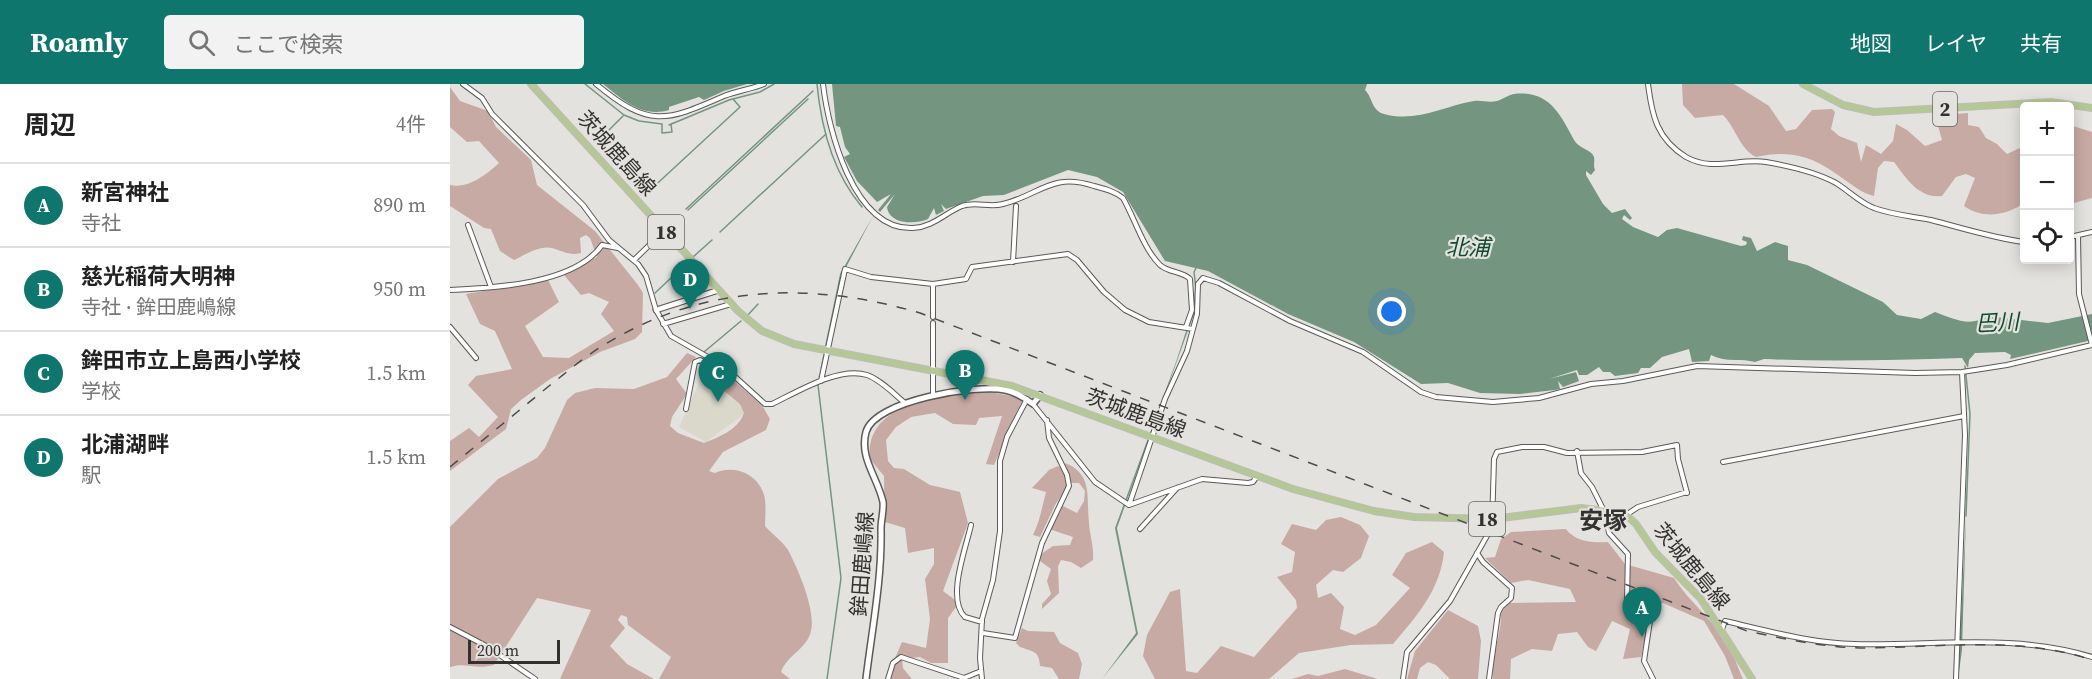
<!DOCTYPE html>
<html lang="ja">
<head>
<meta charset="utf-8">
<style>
  :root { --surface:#fff; --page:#f2f2f2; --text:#222; --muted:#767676; --line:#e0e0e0; --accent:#0f766e }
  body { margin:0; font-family:"Source Serif 4","Noto Sans JP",serif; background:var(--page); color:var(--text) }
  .controls { position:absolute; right:18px; top:18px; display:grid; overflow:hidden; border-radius:6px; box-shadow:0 3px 15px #0003 }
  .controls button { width:54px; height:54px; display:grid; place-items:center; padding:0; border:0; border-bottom:2px solid var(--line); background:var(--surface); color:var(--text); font:30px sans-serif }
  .scale { position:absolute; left:18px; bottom:15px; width:92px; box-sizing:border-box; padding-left:6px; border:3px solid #32312f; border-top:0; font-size:16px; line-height:21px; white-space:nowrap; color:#32312f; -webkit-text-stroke:4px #e4e2de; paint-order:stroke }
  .you { position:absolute; left:942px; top:228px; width:21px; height:21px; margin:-15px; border:4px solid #fff; border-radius:50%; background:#1a73e8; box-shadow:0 0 0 9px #1a73e833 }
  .badge { display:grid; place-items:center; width:39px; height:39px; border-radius:50%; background:var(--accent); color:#fff; font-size:20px; font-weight:700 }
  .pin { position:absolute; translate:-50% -50px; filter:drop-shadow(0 2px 3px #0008) }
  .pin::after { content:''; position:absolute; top:32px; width:21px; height:18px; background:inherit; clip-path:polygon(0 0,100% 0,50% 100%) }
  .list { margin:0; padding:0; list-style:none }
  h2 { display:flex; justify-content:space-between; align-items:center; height:78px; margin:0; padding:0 24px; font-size:26px }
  h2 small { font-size:20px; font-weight:400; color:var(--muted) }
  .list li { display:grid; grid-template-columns:39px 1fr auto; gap:18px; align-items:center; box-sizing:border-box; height:84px; padding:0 24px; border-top:2px solid var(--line) }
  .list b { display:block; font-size:22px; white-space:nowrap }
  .list p { margin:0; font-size:20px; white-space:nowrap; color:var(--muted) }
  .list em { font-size:20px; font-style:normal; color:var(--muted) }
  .icon { flex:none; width:33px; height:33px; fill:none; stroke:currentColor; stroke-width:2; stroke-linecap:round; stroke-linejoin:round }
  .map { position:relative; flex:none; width:1642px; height:595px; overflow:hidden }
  header { display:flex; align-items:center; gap:36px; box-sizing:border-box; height:84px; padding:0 30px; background:var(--accent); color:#fff }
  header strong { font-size:28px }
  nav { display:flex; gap:33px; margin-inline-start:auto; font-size:21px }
  .search { width:420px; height:54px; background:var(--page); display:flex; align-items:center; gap:15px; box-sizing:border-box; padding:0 21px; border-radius:6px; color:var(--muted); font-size:22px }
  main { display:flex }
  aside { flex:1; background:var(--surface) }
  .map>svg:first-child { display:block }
</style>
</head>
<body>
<header>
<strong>Roamly</strong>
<div class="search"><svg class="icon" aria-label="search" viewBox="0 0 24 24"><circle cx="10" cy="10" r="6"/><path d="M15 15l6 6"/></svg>ここで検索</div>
<nav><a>地図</a><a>レイヤ</a><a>共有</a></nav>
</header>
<main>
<aside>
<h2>周辺<small>4件</small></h2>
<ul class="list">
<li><span class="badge">A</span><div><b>新宮神社</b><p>寺社</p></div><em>890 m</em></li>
<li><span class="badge">B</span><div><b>慈光稲荷大明神</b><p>寺社 · 鉾田鹿嶋線</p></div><em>950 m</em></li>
<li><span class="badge">C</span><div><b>鉾田市立上島西小学校</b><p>学校</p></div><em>1.5 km</em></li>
<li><span class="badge">D</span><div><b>北浦湖畔</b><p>駅</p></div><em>1.5 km</em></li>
</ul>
</aside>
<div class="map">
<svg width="1642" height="595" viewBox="0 0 1642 595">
  <rect width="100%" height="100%" fill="#e4e2de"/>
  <path fill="#dad7cb" d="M254 288 301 325 256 358 229 343Z"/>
  <path fill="#c7aaa3" d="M1232 0H1284L1319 22 1336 47 1346 45 1362 26 1382 25 1385 28 1381 45 1389 52 1407 59 1411 78 1416 61 1431 70 1443 57 1446 40 1457 46 1475 62 1492 56 1488 42 1501 37 1504 30 1518 29V41L1529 43 1536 54 1547 60 1557 70 1574 62V119C1556 132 1532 135 1514 122L1525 94 1516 90 1506 93 1492 112C1469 115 1456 94 1444 78L1434 77 1428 84 1424 112C1412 109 1405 103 1395 96 1364 73 1344 65 1306 73 1289 64 1286 44 1273 31L1245 34 1233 21Z
    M0 3 10 17 38 27 46 43 81 76 87 101 145 147 188 201 193 209 192 248 185 255 150 268 100 295 71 316 61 325 56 345 0 387V357L19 344 29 353 48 333 18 301 26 292 62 285 45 247 30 240 16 210 98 196 109 218 75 242 93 273 119 274 164 247 151 230 159 218 139 209 131 211 114 191 147 173 140 154 136 151 130 154 131 169C119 172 113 167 102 164 89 161 75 171 64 176L50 167 41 145 34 144 0 122V101C18 105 36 91 49 79L29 57 17 58 0 43Z
    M1620 41 1642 48V114L1624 119V109L1620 104Z
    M237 269 246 273 226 295 237 310 222 333 220 342 228 349 254 359C269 353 288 346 294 329L290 320 262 297 267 282 312 321 320 335 316 346 273 368 259 387 265 389C283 381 305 388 313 408 317 417 315 432 315 442 322 450 333 458 338 466 348 485 366 526 361 547 357 565 337 571 331 588L340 595H209L221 573 178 541 177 533 171 531 168 536 175 544 160 562 177 580 204 595H110L141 526 87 514 44 581C24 586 18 578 0 583V443L48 395 87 374 95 364 117 316 125 309 145 304 184 305 217 293Z
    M539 308 562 312 572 317 544 381 536 380 552 332 529 334 526 341 503 340 485 329 461 333 446 343 436 356 438 377 444 384 454 385 480 401 510 408 518 439 493 507 509 519 498 534V579H481L470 573 452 575 453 584 462 595H436L452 558 476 564 480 535 475 495 484 480V464L458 469 455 444 435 438 434 392 420 375C414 315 496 313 539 308Z
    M615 379C644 390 636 415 639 439 640 453 644 462 643 476L631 484 621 478 611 476 608 482 609 509 592 525V520L601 510 597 497 601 485 590 477 591 470 603 462 620 461 623 453 599 445 611 421 627 429 634 417 635 407 629 399H620L605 421 590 453 583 451C590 437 592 423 596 408L582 404 599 386 608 382 614 385 618 392Z
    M891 433 910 441 919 452 911 474 893 488 883 486 866 501 868 514 881 509 894 523 890 545 905 551 926 541 960 504 942 491 956 469 982 458 994 468C990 506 967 532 943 560L901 561 849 569 819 595H705L693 572 697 551 720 508 730 505 736 587 747 589 771 562 804 573 847 524 846 516 827 493 842 488 845 468 831 460 842 440 866 446 876 436Z
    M1116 445C1125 458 1144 459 1158 458L1175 480 1224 494C1239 518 1263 535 1277 560 1284 571 1288 584 1293 595H1284L1275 572 1254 537 1213 519 1199 522 1201 528 1191 573 1173 575 1180 545 1162 537 1146 567 1138 563 1127 548 1108 550 1102 567 1082 565 1061 575 1060 595H1043C1040 572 1052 552 1051 528L1059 519 1126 518 1120 505 1078 496 1061 499 1035 474 1045 473 1051 455 1061 448Z
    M998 526 1028 542 1031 557 1028 595H1000L986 581 978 578 970 584 967 595H957L965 567Z
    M572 544 578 547 604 548 610 559 628 569 632 580 629 595H609L602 584 590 582C589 566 583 568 570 563L566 559Z
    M895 585 928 595H842L858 590 868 592Z"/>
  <path fill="#749680" d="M153 0H297L274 7 254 16 249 13 219 23V26C192 34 173 16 153 0Z
    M382 0H917L915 6C923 14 921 26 934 30 966 39 994 22 1024 17 1032 16 1039 19 1047 17 1053 15 1058 11 1064 10 1099 6 1110 30 1124 56 1129 65 1141 65 1144 73 1145 78 1143 82 1145 86L1141 91 1136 87V91L1153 120 1162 129 1175 125 1182 134 1180 136 1174 131 1172 135 1183 143 1208 153 1217 146 1227 144 1291 162 1296 161 1297 158 1292 156 1293 152 1301 154 1307 167 1325 158 1338 162V176L1357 181 1433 218 1447 231 1471 235 1485 228C1501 234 1521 244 1537 232L1598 239 1642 230V256L1560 275 1561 271 1555 268 1525 269 1519 276 1518 284 1512 274C1446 276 1381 278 1314 275L1305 278C1292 274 1277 279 1261 271L1259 277 1242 278 1239 265 1212 273 1200 284H1191L1188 289 1165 292 1160 288H1153L1149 283 1137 291H1129L1127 286 1099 295 1126 288 1129 297 1113 303 1108 297 1110 305 1105 306 1070 310 1030 309 998 299 971 300 904 258 838 230 758 187 715 177 673 108 647 93 618 86 554 111 533 112 496 125 491 120 494 127 486 131 484 124 478 135C464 141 439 140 437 123L445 110 430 128 428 126 441 110 427 118 407 97 394 73 400 70 395 63 390 43 386 42Z
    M423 132 392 191 367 301 390 190Z
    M745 204 748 216 746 224 667 444 688 550 652 595 686 549 665 444 726 278 744 223Z
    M1516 432 1512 566 1508 595Z"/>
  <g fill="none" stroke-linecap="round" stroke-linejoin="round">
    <path stroke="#749680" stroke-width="1.5" d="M135 0 174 31 189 37 212 40V49L222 48 221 40
      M367 0C371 43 383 89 412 123
      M219 41 279 16 310 8 324 0
      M152 53 173 32
      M198 108 290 23 283 15
      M236 125 363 7
      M238 126 358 15
      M270 148 376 50
      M243 173 262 156
      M746 205 744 188 746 184
      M205 209 238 178
      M217 220 252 209
      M297 232 308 220
      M254 268 291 237
      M1515 282 1520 330 1516 432
      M368 301 391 494 377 595"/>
    <defs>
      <path id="minor" d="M13 0 32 14 42 30 133 121 159 156 188 180 196 192 206 226 221 252 272 281 315 320H322C347 308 389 282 417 291 431 296 444 310 455 319
        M146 0C199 44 215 38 274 12 287 7 301 5 314 0
        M373 0C378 44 403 147 463 144 483 143 495 129 512 122 526 117 539 124 553 120 590 111 601 88 644 102 655 105 664 107 673 114 685 135 693 164 710 181 719 189 732 187 740 195L742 226 736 243
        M1198 0C1202 32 1207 55 1236 73 1263 88 1288 74 1316 78 1339 82 1366 88 1386 99 1399 107 1409 118 1424 124 1443 131 1462 132 1481 136 1512 144 1543 154 1574 158
        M18 141 41 203
        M1620 153 1642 148
        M184 176 214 147
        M563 178 566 122
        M0 206C44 204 125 200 152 161L168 164
        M483 233V200
        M483 239V312
        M213 240 281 220
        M0 243 26 274
        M371 297 395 185 421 193 483 200 516 195 522 183 618 170 627 176 654 208 675 226 699 238 743 245
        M583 320 645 398 679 421 752 395 798 399 803 398 807 392
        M236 325 245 278 250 276 267 283 272 281
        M1127 367 1131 389 1142 403 1155 429 1159 449 1178 470 1177 515 1180 520 1200 537 1194 577 1203 595
        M1273 378 1514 332
        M679 421 715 315 737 267 747 230 748 200 753 194 769 199 840 237 913 268 971 308 986 313 1043 318 1089 314 1141 300 1173 297 1247 282 1465 289 1512 288 1557 281 1642 261 1629 210 1628 152
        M1176 431 1188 423 1237 408
        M521 441C516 464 496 515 515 533L532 538V535
        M690 445 727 404
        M1027 469 1033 478 1062 504 1061 514 1051 523 1048 529 1039 595
        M0 543 38 563 85 595
        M1272 545 1275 537C1319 547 1360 559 1405 560 1484 562 1565 549 1642 573
        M533 549 565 554 592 459 619 402 617 391 599 354 597 336
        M438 595 443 579 451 573 514 594 531 587
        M532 595 530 574 532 535 543 496 550 447V377L557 353 577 315
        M953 595 957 568 1000 517 1042 443 1044 375 1047 368 1072 363H1094L1117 369 1192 368 1227 361 1228 375 1237 409
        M1506 595 1515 351 1512 288"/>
      <path id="tertiary" d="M206 226 269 206"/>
      <path id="secondary" d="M416 595C422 545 432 496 431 445 431 436 434 426 433 418 428 394 409 374 416 348 425 316 527 300 555 306 566 308 574 314 583 320L590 311"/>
      <path id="primary" d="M81 0 288 227 312 247 344 260 562 302 843 405 924 427 964 433 1043 435 1131 424 1174 429 1186 440 1205 468 1251 515 1302 595
        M1353 0 1393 21 1424 28 1601 18 1642 24"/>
    </defs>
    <use href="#minor" stroke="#5b5a56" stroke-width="6"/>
    <use href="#tertiary" stroke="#5b5a56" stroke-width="7"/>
    <use href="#secondary" stroke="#5b5a56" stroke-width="8"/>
    <use href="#primary" stroke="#bdbdbc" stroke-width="8"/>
    <use href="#minor" stroke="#fff" stroke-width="4"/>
    <use href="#tertiary" stroke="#fff" stroke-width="4.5"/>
    <use href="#secondary" stroke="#fff" stroke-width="5"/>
    <use href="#primary" stroke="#b5c794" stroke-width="6"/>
    <path stroke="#4d4c4a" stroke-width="1.5" stroke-dasharray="10 10" stroke-linecap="butt" d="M0 383C33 356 66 329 99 302 117 288 134 273 154 261 253 200 361 197 470 229L1297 547C1335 555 1372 563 1410 564 1486 564 1568 551 1642 576"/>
  </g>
  <g text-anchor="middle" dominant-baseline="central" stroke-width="4.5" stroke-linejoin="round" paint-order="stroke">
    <g fill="#e4e2de" stroke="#676664" stroke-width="1.5">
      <rect x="1483" y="8" width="24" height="34" rx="4.5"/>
      <rect x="198" y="131" width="36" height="34" rx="4.5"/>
      <rect x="1019" y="418" width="36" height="34" rx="4.5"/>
    </g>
    <g font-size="20" font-weight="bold" fill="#32312f">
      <text x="1495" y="25">2</text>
      <text x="216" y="148">18</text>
      <text x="1037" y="435">18</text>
    </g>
    <g font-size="21" fill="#32312f" stroke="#e4e2de">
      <text transform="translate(167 69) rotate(48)">茨城鹿島線</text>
      <text transform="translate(686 329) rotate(20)">茨城鹿島線</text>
      <text transform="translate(412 480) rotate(-86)">鉾田鹿嶋線</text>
      <text transform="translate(1242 482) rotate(50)">茨城鹿島線</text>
    </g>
    <g font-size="22" font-style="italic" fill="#104c2e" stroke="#e4e2de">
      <text x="1018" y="163">北浦</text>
      <text transform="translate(1547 238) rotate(-3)">巴川</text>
    </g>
    <g font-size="24" font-weight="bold" fill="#33322f" stroke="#e4e2de">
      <text x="1153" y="436">安塚</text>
    </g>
  </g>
</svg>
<div class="controls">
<button>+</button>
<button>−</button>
<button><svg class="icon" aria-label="locate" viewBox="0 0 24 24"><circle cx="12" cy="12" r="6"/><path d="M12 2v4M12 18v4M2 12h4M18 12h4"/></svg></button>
</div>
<div class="scale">200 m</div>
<div class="you"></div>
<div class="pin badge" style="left:1192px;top:553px">A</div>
<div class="pin badge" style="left:515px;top:316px">B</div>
<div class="pin badge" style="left:268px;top:318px">C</div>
<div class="pin badge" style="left:240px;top:225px">D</div>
</div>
</main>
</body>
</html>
